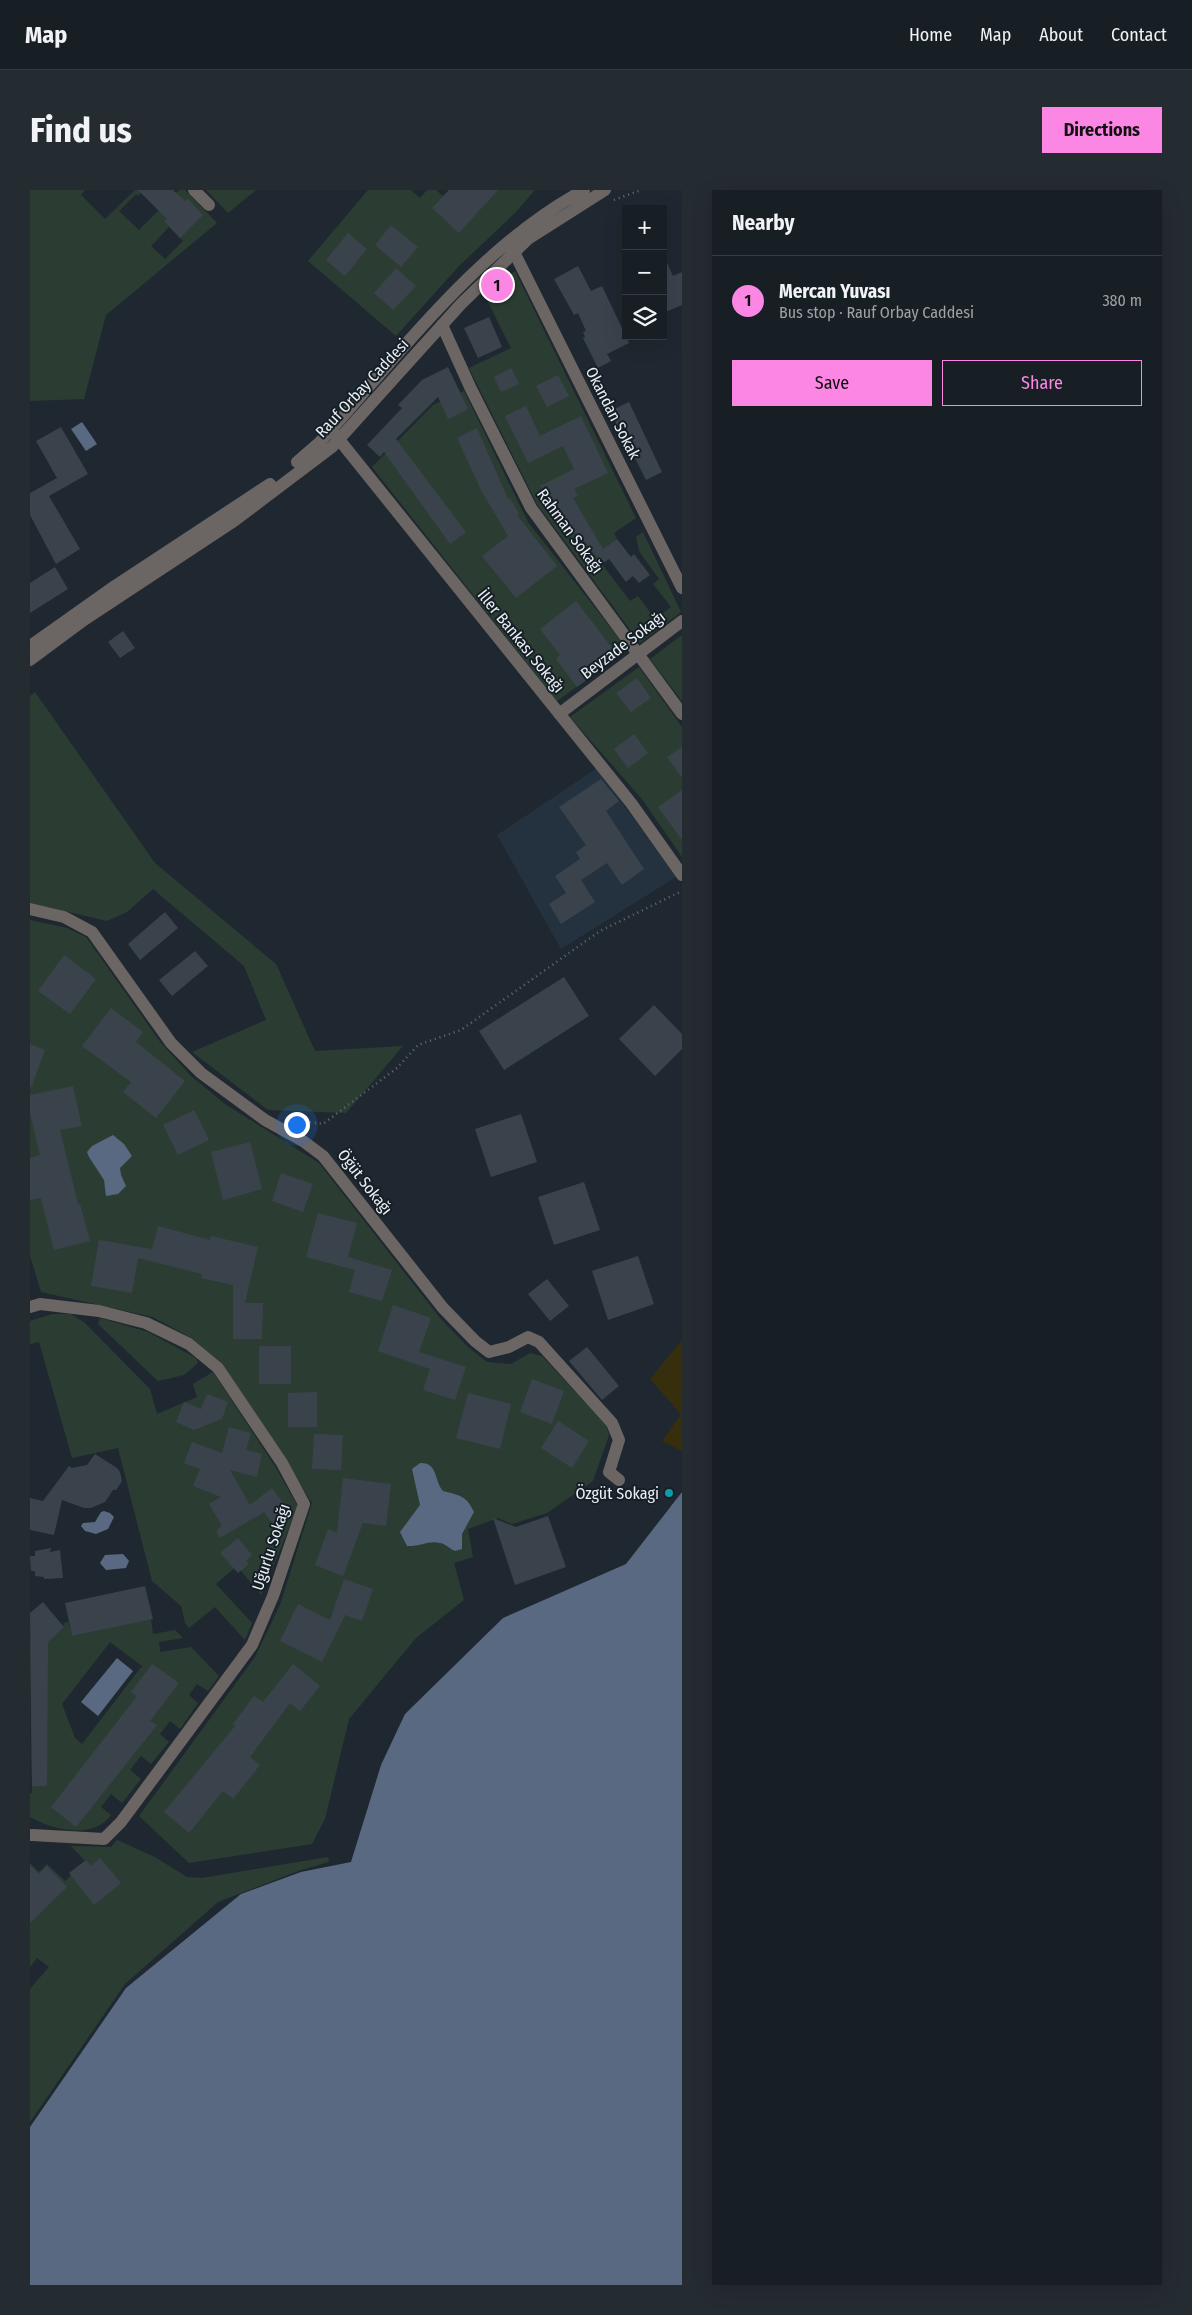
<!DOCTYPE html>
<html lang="en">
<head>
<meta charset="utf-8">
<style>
  :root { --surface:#171e24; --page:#242b31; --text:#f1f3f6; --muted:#9ea2a6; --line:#363c41; --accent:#fc86e4 }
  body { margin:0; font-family:"Fira Sans Condensed",sans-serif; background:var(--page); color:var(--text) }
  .controls { position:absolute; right:15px; top:15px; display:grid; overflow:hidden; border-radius:0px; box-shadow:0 5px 20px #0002 }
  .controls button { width:45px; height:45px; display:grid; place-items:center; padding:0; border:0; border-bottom:1px solid var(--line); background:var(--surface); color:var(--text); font:25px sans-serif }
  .you { position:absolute; left:266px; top:934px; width:18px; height:18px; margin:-12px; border:4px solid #fff; border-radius:50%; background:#1a73e8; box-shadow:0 0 0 8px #1a73e833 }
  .badge { display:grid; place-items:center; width:32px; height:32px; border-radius:50%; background:var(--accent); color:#111; font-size:16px; font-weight:700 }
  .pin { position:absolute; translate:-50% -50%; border:2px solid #fff; box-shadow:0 1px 5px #0006 }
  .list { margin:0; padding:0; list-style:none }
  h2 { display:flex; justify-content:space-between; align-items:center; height:65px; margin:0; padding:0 20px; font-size:21px }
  h2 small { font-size:16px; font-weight:400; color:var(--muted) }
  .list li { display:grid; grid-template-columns:32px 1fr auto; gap:15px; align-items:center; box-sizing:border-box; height:90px; padding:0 20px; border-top:1px solid var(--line) }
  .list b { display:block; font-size:19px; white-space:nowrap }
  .list p { margin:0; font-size:16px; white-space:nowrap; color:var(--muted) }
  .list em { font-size:16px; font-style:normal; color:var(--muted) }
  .actions { display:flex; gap:10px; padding:15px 20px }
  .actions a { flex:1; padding:11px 0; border:1px solid var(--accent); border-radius:0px; text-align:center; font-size:18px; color:var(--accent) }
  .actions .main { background:var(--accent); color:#111 }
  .icon { flex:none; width:28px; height:28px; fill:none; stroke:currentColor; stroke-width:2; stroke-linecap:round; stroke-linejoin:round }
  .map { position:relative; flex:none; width:652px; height:2095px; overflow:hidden; border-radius:0px }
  header { display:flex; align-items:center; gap:30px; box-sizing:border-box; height:70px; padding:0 25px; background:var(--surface); border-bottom:1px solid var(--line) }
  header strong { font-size:24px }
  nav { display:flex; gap:28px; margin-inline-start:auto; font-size:18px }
  .intro { display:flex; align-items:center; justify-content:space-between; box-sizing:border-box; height:120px; padding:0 30px }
  h1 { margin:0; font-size:35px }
  .button { padding:12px 22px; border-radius:0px; background:var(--accent); color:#111; font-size:18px; font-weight:700 }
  main { display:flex; gap:30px; padding:0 30px }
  aside { flex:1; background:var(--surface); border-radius:0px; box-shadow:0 5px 20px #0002 }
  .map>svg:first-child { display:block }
</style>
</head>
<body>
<header>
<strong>Map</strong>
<nav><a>Home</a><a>Map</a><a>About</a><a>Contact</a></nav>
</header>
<div class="intro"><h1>Find us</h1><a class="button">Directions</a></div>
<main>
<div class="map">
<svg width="652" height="2095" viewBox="0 0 652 2095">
  <rect width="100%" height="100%" fill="#1f2830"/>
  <path fill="#24323f" d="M567 578 646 687 531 759 467 645Z"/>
  <path fill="#2b3d32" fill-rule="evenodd" d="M0 0H55L51 5 75 29 105 0H114L108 6 106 4 89 21 109 40 149 0H155L187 33 76 125 54 209 0 211ZM139 37 153 51 135 69 121 56Z
    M176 0H226L198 23Z
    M338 0H381L390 8 397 0H406L413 6 419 0H505L486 22 429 76 366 146 278 71Z
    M485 81 606 328 584 343 587 349 565 365 600 411 608 406 625 429 641 417 623 394 629 389 609 361 606 347 613 342 651 422 610 453 507 314 439 178 481 158 455 106Z
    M434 201 498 332 598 460 527 511 342 277 403 215Z
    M652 445V511L620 469Z
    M609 477 652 537V667L612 609 540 527Z
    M5 502 125 673 246 774 285 861 373 856 316 923 238 920 162 862 236 830 214 776 123 699 97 722 77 731 0 713V506Z
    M0 730 37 738 56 747 131 853 161 886 195 914 289 973 410 1128 438 1157 457 1172 481 1174 500 1163 512 1166 576 1235 579 1245 563 1291 517 1323 482 1334 468 1328 438 1339 443 1367 424 1373 434 1410 386 1448 319 1529 295 1629 282 1654 159 1673 109 1626 225 1467 250 1415 282 1313 193 1177 163 1149 123 1127 11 1102 0 1066Z
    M22 1124H41L55 1133 120 1199 127 1224 167 1207 163 1194 183 1182 246 1278 268 1317 231 1405 207 1376 186 1394 222 1433 215 1450 185 1417 159 1438 155 1433 151 1416 122 1391 88 1258 42 1268 9 1152 0 1154V1131Z
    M70 1128 118 1142 166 1168 168 1173 154 1185 128 1191 68 1134Z
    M121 1429 123 1444 145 1440 153 1448 129 1452 130 1462 161 1457 189 1486 178 1501 167 1494 159 1505 168 1513 150 1539 140 1531 130 1544 139 1552 121 1574 111 1566 100 1580 111 1589 92 1613 81 1604 71 1617 81 1625C63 1650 23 1640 0 1627V1603H2L0 1452 8 1460 35 1436 33 1434 38 1431 42 1446ZM80 1452 112 1476 52 1554 45 1548 32 1514Z
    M87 1650 125 1667 157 1687 172 1688 298 1667 299 1672 271 1680 188 1712 95 1794 0 1932V1799L19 1777 7 1768 0 1777V1673L9 1682 17 1674 35 1691 56 1672 41 1656 81 1657Z"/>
  <path fill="#362e0d" d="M652 1150V1261L632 1251 651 1224 620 1189Z"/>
  <path fill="#596981" d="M52 232 67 254 56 261 41 239Z
    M83 945 94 954 102 966 90 978 91 985 96 996 88 1004 76 1006 74 990 59 967 57 962 62 956Z
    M390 1273C408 1272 404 1291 413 1301 429 1305 437 1306 444 1322L432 1344V1359L425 1361C419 1359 417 1354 410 1353 400 1350 388 1357 377 1356L370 1342 390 1315 382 1279Z
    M652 1302V2095H0V1937L96 1798 211 1704 271 1682 321 1672 351 1575 375 1524 473 1428 596 1374Z
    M74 1321 80 1323 84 1327 78 1339 66 1344 55 1341 51 1336 53 1333 65 1332 71 1322Z
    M93 1364 99 1371 96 1378 76 1380 70 1373 75 1365Z
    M87 1468 103 1481 68 1526 51 1512Z"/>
  <path fill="#3a434c" d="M108 0H143L155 11 158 9 173 25 150 48 134 31 137 29Z
    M419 0H468L429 43 402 18Z
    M361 35 388 57 371 77 345 55Z
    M318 43 337 59 315 86 296 70Z
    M633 64 643 86 652 82V115L633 123Z
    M548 76 561 101 572 96 599 153 577 164 581 171 568 178 553 148 555 147 553 142 556 141 548 123 544 125 524 89Z
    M366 78 386 96 363 120 344 103Z
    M459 127 472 157 448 168 434 138Z
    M418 177 438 219 418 229 408 207 366 249 436 342 420 354 354 262 350 267 337 255 372 218 368 215 392 190Z
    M481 178 489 194 471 202 464 187Z
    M528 185 539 206 517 217 506 196Z
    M599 212 632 282 616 290 605 268 610 265 596 238 590 241 580 221Z
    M496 216 510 246 551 226 578 283 544 299 548 306 543 308 573 359 587 349 601 367 604 364 620 385 609 393 603 386 596 392 579 369 572 374 552 348 548 350 528 316 522 319 510 296 544 279 533 256 498 273 475 226Z
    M31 237 58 284 19 306 50 359 26 374 0 325V303L27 288 6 251Z
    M447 238 478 309 480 308 489 324 487 325 527 376 486 408 452 366 478 346 451 300 427 248Z
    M25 377 38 399 0 423V393Z
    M546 411 583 459 558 478 563 485 547 497 526 469 530 465 510 439Z
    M93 441 105 458 90 468 78 452Z
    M607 488 621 508 601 522 586 503Z
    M604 544 618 563 598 578 584 559Z
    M652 557V588L637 567Z
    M571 589 589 611 576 621 614 679 592 695 577 673 551 690 565 712 531 734 519 714 536 703 525 686 550 669 546 662 556 655 529 617Z
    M652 600V650L628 617Z
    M135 722 148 738 110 770 98 754Z
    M165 761 178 776 142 806 129 790Z
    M34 765 66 789 40 824 8 801Z
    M534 787 559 826 474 880 449 841Z
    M624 815 652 844V859L625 886 589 849Z
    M81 818 113 842 106 852 155 891 126 928 93 902 101 892 52 856Z
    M0 854 15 860 1 898 0 897Z
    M43 896 52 936 30 940 48 1014H50L60 1051 24 1060 11 1008 0 1010V968L10 965 0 923V905Z
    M164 920 179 950 148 965 133 935Z
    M491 924 507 972 461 987 445 939Z
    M220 952 232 999 193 1010 181 962Z
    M251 983 283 994 273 1022 242 1011Z
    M554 992 570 1040 524 1055 508 1007Z
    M288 1023 327 1033 318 1067 362 1080 352 1111 319 1102 325 1080 276 1067Z
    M128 1036 180 1050 181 1046 228 1057 215 1113H233L232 1149H203V1095L171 1088 172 1084 108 1068 102 1103 61 1096 69 1050 122 1059Z
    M608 1066 624 1114 578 1130 562 1081Z
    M517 1089 539 1116 520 1131 498 1104Z
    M363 1115 401 1128 389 1162 436 1177 425 1210 393 1200 400 1179 348 1161Z
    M229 1156H261V1194H229Z
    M557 1157 589 1196 572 1210 539 1171Z
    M502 1189 534 1201 522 1234 490 1222Z
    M287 1202V1237H258V1203Z
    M438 1203 481 1214 470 1259 426 1248Z
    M177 1204 198 1212 192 1229 164 1240 146 1232 154 1212 171 1219Z
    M528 1231 559 1251 542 1278 511 1258Z
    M199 1237 221 1243 216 1260 232 1264 227 1287 200 1280 220 1315 242 1298 258 1319 252 1323 254 1326 243 1334 234 1322 190 1348 186 1341 192 1336 179 1314 191 1307 163 1296 170 1279 154 1273 162 1252 192 1263Z
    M284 1244 313 1245 311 1280 282 1279Z
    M65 1264 87 1278 90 1282 92 1291 86 1300H83L75 1312 61 1318H54L32 1310 24 1345 0 1340V1308L13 1311 39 1276 42 1278 57 1275Z
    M313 1288 361 1294 356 1336 333 1333 313 1386 285 1375 298 1339 307 1343Z
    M518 1326 536 1377 485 1395 463 1328 486 1337Z
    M208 1348 222 1365 216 1371 219 1374 208 1383 190 1363Z
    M21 1358 20 1362 30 1360 33 1388 14 1389V1387L5 1386V1381H1L0 1366H5V1361Z
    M314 1389 343 1399 332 1431 315 1425 292 1472 250 1451 268 1414 300 1430Z
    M115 1396 123 1429 42 1446 35 1413Z
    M13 1412 34 1437 18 1452 17 1596H2L0 1423Z
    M122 1474 149 1493 120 1531 127 1535 46 1637 21 1617 107 1506 101 1502Z
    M263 1474 290 1496 270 1521 260 1513 220 1567 230 1575 203 1609 193 1601 159 1643 134 1622 205 1536 203 1534 224 1506 233 1512Z
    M70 1668 91 1693 64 1715 39 1683 56 1670 61 1676Z
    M0 1675 9 1684 17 1676 37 1697 0 1733Z"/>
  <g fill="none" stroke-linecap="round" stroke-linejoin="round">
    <path stroke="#656d74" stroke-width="2.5" stroke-dasharray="1 4" stroke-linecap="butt" d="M584 10 611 0
      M265 930 293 934 367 878 388 855 431 840 570 741 652 701
      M642 1315 652 1324"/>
    <path stroke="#6b6563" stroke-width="12" d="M164 0 179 15
      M484 62 652 398
      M412 135 441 199 501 318 652 524
      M303 242 601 613 652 685
      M529 524 652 431
      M0 719 34 727 62 742 141 853 171 883 235 930 273 951 293 966 413 1118 445 1151 459 1162 479 1157 498 1147 509 1152 582 1233 589 1250 579 1282 589 1290
      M0 1117 10 1114 69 1121 116 1133 159 1154 188 1178 252 1273 274 1314 243 1406 222 1455 91 1632 74 1649 2 1645"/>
    <path stroke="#6b6563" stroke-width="12" d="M267 272 290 252C371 163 447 58 554 0
      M0 456 85 396 240 294
      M0 470 54 430 204 331 302 257 431 114 498 49 575 0"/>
  </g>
  <circle fill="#0f9aa8" stroke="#161f26" stroke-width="2" cx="639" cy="1303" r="5"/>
  <g text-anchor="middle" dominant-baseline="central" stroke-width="4" stroke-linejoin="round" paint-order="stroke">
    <g font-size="16" fill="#eaf0f5" stroke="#161f26">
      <text transform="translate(332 198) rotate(-47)">Rauf Orbay Caddesi</text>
      <text transform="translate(583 223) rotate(63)">Okandan Sokak</text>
      <text transform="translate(540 341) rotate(54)">Rahman Sokağı</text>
      <text transform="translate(491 451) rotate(51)">İller Bankası Sokağı</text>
      <text transform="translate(593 455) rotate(-37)">Beyzade Sokağı</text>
      <text transform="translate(335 992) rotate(52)">Öğüt Sokağı</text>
      <text transform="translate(241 1357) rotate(-72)">Uğurlu Sokağı</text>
    </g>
    <g font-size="16" fill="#eaf0f5" stroke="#161f26" text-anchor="end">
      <text x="629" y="1303">Özgüt Sokagi</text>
    </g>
  </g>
</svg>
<div class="controls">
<button>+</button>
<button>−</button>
<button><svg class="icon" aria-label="layers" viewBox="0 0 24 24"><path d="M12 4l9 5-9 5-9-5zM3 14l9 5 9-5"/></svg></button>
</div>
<div class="you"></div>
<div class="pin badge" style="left:467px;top:95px">1</div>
</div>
<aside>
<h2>Nearby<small></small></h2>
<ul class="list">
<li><span class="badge">1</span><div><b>Mercan Yuvası</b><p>Bus stop · Rauf Orbay Caddesi</p></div><em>380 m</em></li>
</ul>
<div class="actions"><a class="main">Save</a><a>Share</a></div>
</aside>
</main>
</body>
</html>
